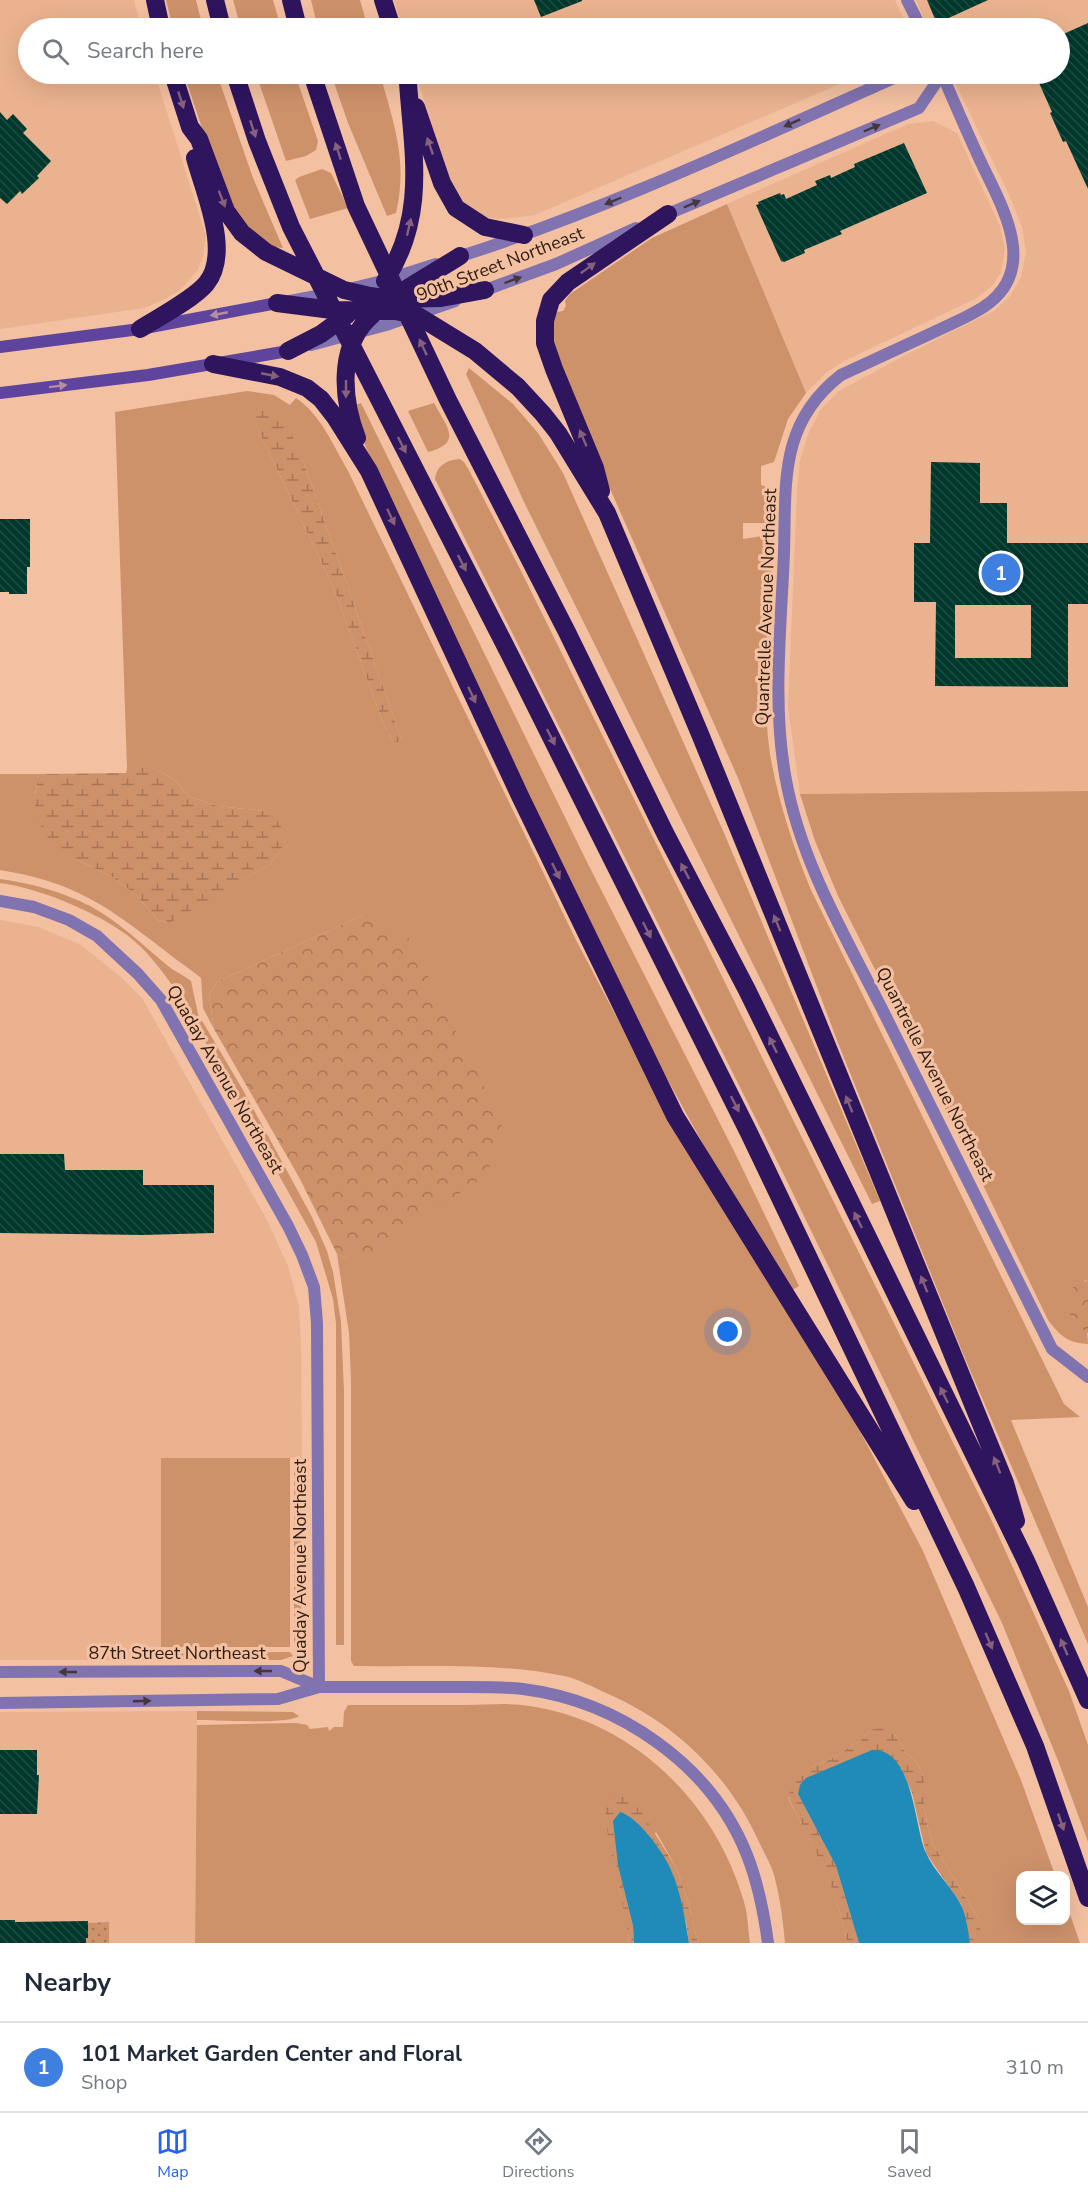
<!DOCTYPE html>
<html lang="en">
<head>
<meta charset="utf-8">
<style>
  :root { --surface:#fff; --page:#f6f6f7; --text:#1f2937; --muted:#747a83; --line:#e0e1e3; --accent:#2563eb }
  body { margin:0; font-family:"Nunito Sans",sans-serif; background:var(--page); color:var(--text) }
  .controls { position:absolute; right:18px; bottom:18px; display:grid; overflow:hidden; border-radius:12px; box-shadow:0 6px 24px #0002 }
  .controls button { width:54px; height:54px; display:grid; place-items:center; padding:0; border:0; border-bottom:2px solid var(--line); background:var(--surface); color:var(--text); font:30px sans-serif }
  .you { position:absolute; left:728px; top:1332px; width:21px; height:21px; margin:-15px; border:4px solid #fff; border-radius:50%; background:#1a73e8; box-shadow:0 0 0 9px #1a73e833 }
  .badge { display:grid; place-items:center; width:39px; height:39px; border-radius:50%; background:var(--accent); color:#fff; font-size:20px; font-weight:700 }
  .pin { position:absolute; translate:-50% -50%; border:3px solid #fff; box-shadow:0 2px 6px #0006 }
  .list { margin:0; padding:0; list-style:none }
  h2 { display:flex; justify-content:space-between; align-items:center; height:78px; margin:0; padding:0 24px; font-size:26px }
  h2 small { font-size:20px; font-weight:400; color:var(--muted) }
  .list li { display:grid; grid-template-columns:39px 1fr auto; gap:18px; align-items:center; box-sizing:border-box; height:90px; padding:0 24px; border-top:2px solid var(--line) }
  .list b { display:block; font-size:22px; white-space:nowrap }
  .list p { margin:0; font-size:20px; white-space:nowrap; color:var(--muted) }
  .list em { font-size:20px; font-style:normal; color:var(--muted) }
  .icon { flex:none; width:33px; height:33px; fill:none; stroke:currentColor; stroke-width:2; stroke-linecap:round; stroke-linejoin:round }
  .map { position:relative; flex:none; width:1088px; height:1943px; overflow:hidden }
  .search { position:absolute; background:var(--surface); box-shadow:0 6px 24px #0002; left:18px; right:18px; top:18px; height:66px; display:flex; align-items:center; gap:15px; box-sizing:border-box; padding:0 21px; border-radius:33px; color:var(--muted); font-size:22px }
  .sheet { height:168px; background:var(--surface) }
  nav { display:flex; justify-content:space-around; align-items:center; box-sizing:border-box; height:84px; border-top:2px solid var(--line); background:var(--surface); font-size:16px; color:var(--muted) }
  nav a { display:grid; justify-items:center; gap:3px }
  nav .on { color:var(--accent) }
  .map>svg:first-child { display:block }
</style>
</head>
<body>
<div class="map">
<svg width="1088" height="1943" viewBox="0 0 1088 1943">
  <defs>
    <pattern id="forest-crowns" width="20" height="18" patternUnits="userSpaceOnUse" patternTransform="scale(1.5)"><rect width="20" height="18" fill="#ce926b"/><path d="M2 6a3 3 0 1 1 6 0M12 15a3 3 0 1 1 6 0" fill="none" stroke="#a87657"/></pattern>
    <pattern id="wetland-marsh" width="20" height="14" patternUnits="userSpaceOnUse" patternTransform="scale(1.5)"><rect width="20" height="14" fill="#ce926b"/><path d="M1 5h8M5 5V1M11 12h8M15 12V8" fill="none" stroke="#a87657"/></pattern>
    <pattern id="park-dots" width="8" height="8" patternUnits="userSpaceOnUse" patternTransform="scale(1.5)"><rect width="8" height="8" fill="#ce926b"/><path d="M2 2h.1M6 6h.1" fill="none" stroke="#a87657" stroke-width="1.8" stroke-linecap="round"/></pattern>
    <pattern id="building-back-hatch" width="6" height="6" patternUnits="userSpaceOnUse" patternTransform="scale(1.5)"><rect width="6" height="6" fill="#01382d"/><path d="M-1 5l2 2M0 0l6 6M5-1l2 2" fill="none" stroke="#1e4c42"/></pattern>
  </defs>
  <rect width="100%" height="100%" fill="#f3c0a1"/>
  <path fill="#ebb28f" d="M0 0H134L141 28H28V74H155L206 236 203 257 197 271 179 291 161 301 144 308 0 329Z
    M394 0H895L903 17 904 28H402Z
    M916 0H1088V791L800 794 788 707 797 491 800 460 809 432 821 409 839 391 909 353 994 311 1010 296 1021 277 1026 252 1022 227 1010 197 951 74H1060V28H929Z
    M416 74H863L535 215 504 219 488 218 475 214 454 194Z
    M933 121 957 133 1000 226 1005 248 1001 272 993 285 977 298 844 361 827 372 806 393 727 204 908 124Z
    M0 920 39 927 81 945 122 978 142 998 268 1222 288 1266 299 1306 301 1348 302 1458H161V1660H0Z
    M197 1711 195 1943H0V1712Z"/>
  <path fill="#ce926b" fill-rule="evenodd" d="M166 0H196L203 28H173Z
    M233 0H273L281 28H241Z
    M311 0H360L368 28H318Z
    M184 74H217L253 178 283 248 273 247 243 227 217 173Z
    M256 74H295L318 141 316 150 306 156 286 161Z
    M331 74H380C394 124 408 161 396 213L387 216 348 123Z
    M322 169 331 173 348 208 310 219 295 180 299 177Z
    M727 204 806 393 788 419 774 462 761 466V485L773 489 774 523H743V539L769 535 773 538C770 606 760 687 770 754 778 801 793 846 811 890L1064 1404 1080 1417 1011 1420 1088 1607V1644L964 1356 840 1048 738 778 600 466 554 351 552 329 557 312 563 311 566 306 565 301 570 294 652 238Z
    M469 368 513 404 538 433 563 473 724 833 880 1201 872 1204 524 502 466 374Z
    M247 391 274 395 290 405 296 398C321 415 333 445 348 471L576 940 654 1088 842 1397 923 1551 1021 1780 1055 1875 1020 1876V1920H1066V1903L1080 1943H980V1921L933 1844 928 1828 924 1806V1777L917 1763 906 1753 895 1735 871 1730 861 1740 831 1759 808 1769 788 1798C812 1844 839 1891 847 1943H785C783 1920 780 1898 774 1875 771 1864 764 1853 759 1842 729 1775 674 1722 606 1693 593 1687 578 1679 564 1676 500 1662 420 1667 354 1666L351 1661V1380L349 1333 337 1254 347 1259 363 915 217 982 209 995 214 1029 203 1008 201 978C189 968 176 960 164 950 106 905 74 882 0 870V774H39L35 795 77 860 112 877 137 896 158 920 167 923 269 865 282 848 266 811 217 806 188 796 174 779 153 768H127L115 412ZM255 423 303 460 401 738 393 742 384 725 334 589Z
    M361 403 587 862 735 1153 799 1286 792 1290 730 1193 619 991 367 450 358 426 355 405Z
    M434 403C446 426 464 443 428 452L408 411Z
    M460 459 464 462 470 472 519 567 990 1517 1069 1691 1088 1745V1842L1059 1763 1002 1623 783 1173 435 479C437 465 447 460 460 459Z
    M1088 791V1280L1084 1281 1088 1344C1068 1343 1060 1336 1048 1320L971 1160 839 898 815 841 800 794Z
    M0 879C30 883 63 892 90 906 118 921 143 945 168 966 175 972 184 975 191 981L198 1014 243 1090 312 1217 327 1251 333 1272 341 1322 344 1391V1645H336V1324L333 1299 316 1242 178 993C166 977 155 961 141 947 111 917 41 888 0 883Z
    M161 1458H290V1647H161Z
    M294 1458H302L301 1639 299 1644 294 1643Z
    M290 1652 293 1656 281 1660H161V1653Z
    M348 1705C388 1705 427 1705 467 1705 485 1705 504 1703 522 1705 629 1717 715 1800 744 1902 748 1915 748 1930 750 1943H698L689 1905 677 1869 656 1832 618 1886 626 1914 629 1943H195L197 1725 296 1723 307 1725 310 1729 328 1727 329 1731 334 1727H343L344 1712Z
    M197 1711 293 1712 299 1716C287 1725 216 1720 197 1720Z"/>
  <path fill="url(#forest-crowns)" d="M363 915 382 921 407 935 501 1120C504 1145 497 1159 481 1179L361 1258 347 1259 337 1254 300 1179 214 1029 209 995 217 982Z
    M1088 1280V1333C1067 1322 1067 1310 1070 1289Z"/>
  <path fill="url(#wetland-marsh)" d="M266 409C287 415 294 441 303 460L401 738 398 742H393L384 725 334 589 255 423V416L259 411Z
    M127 768H153L174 779 188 796 217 806 266 811 281 825 282 848 269 865 173 921 168 923 158 920 137 896 112 877 77 860 50 841 35 816V795L39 774 126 773Z
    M881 1728 895 1735 906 1753 917 1763 924 1777V1806L928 1828 933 1844 980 1921V1943H970L961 1904 926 1853 912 1793 901 1768 798 1794 836 1866 859 1943H847C839 1891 811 1844 788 1797L794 1780 808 1769 831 1759 861 1740 871 1730Z
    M613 1793 623 1794 636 1803 677 1869 689 1905 698 1943H689L686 1922 646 1831 625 1814 616 1815 613 1821 618 1865 633 1926 634 1943H629C624 1895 605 1849 605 1799Z"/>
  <path fill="url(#park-dots)" d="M109 1922V1943H86L88 1923Z"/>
  <path fill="#208ab9" d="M872 1750C914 1748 914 1828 926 1853 934 1871 950 1885 960 1903 966 1914 968 1930 970 1943H859L836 1866 798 1794 800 1785 806 1778Z
    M620 1812C638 1817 664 1853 671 1870 681 1892 685 1919 689 1943H634L633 1926 618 1865 613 1821Z"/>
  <path fill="url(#building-back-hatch)" fill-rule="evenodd" d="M534 0H582V1L541 17Z
    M927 0H988L942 21 935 19Z
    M1088 23V189L1066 141 1063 142 1050 113 1052 112 1035 74H1059V36Z
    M0 112 7 120 13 114 27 129 23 133 51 161 37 176 39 178 22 194 20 191 7 204 0 198Z
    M904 143 927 193 840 231 842 234 804 250 805 253 784 262 781 261 756 205 759 204 758 202 780 193 781 195 784 194 786 199 817 185 815 181 830 175 831 178 855 167 854 164Z
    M931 462 980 463V503H1007V543H1088V604H1068V687L935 686 936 602H914V543H930ZM955 605H1031V658H955Z
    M0 519H30V567H27V594H9V592H0Z
    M0 1154H64L65 1170H143V1185H214V1233L143 1235 0 1233Z
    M0 1750H37V1775H39L37 1814H0Z
    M0 1920H15V1922L88 1921V1938H86V1943H0Z"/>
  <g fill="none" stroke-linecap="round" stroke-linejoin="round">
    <path stroke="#8073af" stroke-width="12" d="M907 0 921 28
      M910 74H942
      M942 74C954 102 966 130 979 158 999 202 1042 267 985 306 969 317 950 324 932 333 902 347 872 361 841 375 779 423 786 482 784 553 781 628 772 706 786 780 801 863 847 939 884 1013 940 1125 996 1237 1052 1349L1088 1377
      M663 216 919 108 942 74
      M455 258C609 209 756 139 903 74
      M349 289 386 280 436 264
      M480 292 556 264 636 228
      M290 301 332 293
      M311 345 386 325 455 301
      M0 901 34 907 69 920 97 936 138 974 161 1000 288 1226 302 1255 314 1287 317 1323 319 1687C359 1687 400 1687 441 1687 469 1687 496 1686 523 1689 618 1701 711 1764 747 1855 758 1883 764 1913 768 1943
      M0 1672 281 1671 319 1687
      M0 1703 278 1699 319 1687"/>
    <path stroke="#5e449d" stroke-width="12" d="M0 347 140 329 277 303
      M0 393 148 375 288 351"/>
    <path stroke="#2f145e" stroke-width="18" d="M155 0 161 28
      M215 0 222 28
      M291 0 298 28
      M383 0 392 28
      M173 74 190 127 199 139 226 211 242 233 266 252 344 290 370 296 393 299 441 298 485 290
      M235 74 257 141 291 227 510 655 749 1133 966 1587 1035 1746 1088 1898
      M312 74 356 206 448 400 567 632 665 833 747 990 1026 1561 1088 1700
      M416 107 442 183 456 208 485 227 524 235
      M385 281C427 215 413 155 408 83L405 74
      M277 303 332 310 396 311 418 316 475 351 518 387 543 414 558 433 607 513 700 734 1005 1483 1016 1521
      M140 329C159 317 192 300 206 284 232 253 204 192 195 158
      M288 351 321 334 347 315
      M213 364 280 377 307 388 321 399 335 417 369 471 520 796 675 1116 914 1501
      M357 438C343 402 337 350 368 319 394 293 429 276 460 256
      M601 491 595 468 554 369 545 343V321L551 300 568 282 668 214"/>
  </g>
  <defs><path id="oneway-solid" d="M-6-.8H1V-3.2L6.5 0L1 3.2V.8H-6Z" transform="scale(1.5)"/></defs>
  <g fill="#87617c">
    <use href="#oneway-solid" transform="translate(181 100) rotate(72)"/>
    <use href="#oneway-solid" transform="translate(253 129) rotate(72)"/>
    <use href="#oneway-solid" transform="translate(430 146) rotate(-109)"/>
    <use href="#oneway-solid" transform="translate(338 151) rotate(-108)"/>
    <use href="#oneway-solid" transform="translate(222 199) rotate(69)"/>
    <use href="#oneway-solid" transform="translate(409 227) rotate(-77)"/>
    <use href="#oneway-solid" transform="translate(588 268) rotate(-36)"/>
    <use href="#oneway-solid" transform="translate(423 347) rotate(-115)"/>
    <use href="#oneway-solid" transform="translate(270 375) rotate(11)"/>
    <use href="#oneway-solid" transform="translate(346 389) rotate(90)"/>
    <use href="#oneway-solid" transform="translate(583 438) rotate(-113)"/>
    <use href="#oneway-solid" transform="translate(402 445) rotate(63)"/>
    <use href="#oneway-solid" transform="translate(391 517) rotate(65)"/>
    <use href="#oneway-solid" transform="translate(462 563) rotate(63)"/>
    <use href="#oneway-solid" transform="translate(472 695) rotate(65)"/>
    <use href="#oneway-solid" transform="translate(551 737) rotate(63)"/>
    <use href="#oneway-solid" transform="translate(556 871) rotate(64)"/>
    <use href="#oneway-solid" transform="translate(685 871) rotate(-118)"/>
    <use href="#oneway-solid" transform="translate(777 923) rotate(-112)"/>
    <use href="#oneway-solid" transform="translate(647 930) rotate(63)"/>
    <use href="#oneway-solid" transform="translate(773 1045) rotate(-116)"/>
    <use href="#oneway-solid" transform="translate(735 1104) rotate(63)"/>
    <use href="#oneway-solid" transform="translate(849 1104) rotate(-112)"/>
    <use href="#oneway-solid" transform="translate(858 1220) rotate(-116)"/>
    <use href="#oneway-solid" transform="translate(924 1284) rotate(-112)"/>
    <use href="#oneway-solid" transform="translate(944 1395) rotate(-116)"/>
    <use href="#oneway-solid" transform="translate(997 1465) rotate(-112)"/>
    <use href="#oneway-solid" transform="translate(989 1641) rotate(67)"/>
    <use href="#oneway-solid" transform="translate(1064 1647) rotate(-114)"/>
    <use href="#oneway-solid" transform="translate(1061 1822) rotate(71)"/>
  </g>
  <g fill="#473640">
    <use href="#oneway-solid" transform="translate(792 123) rotate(156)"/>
    <use href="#oneway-solid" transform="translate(872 128) rotate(-23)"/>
    <use href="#oneway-solid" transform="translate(613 201) rotate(157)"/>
    <use href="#oneway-solid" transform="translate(692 204) rotate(-23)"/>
    <use href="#oneway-solid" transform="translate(513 280) rotate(-20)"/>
    <use href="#oneway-solid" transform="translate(263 1671) rotate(-180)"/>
    <use href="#oneway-solid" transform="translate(68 1672) rotate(-180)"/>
    <use href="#oneway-solid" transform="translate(142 1701) rotate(-2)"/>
  </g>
  <g fill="#b78e9f">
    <use href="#oneway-solid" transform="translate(219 314) rotate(169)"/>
    <use href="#oneway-solid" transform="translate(58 386) rotate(-7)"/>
  </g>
  <g text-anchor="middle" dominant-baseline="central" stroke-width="6" stroke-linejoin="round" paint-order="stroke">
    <g font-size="18" fill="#2e1c10" stroke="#f3c0a1">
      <text transform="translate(500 264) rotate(-21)">90th Street Northeast</text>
      <text transform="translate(766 607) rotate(-88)">Quantrelle Avenue Northeast</text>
      <text transform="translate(935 1074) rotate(63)">Quantrelle Avenue Northeast</text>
      <text transform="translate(225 1079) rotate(60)">Quaday Avenue Northeast</text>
      <text transform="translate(300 1566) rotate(-90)">Quaday Avenue Northeast</text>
      <text x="177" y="1653">87th Street Northeast</text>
    </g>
  </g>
</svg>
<div class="controls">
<button><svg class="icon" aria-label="layers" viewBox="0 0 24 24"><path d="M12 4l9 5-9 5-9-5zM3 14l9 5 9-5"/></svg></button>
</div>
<div class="you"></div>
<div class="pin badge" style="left:1001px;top:573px;background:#3f7fe0">1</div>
<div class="search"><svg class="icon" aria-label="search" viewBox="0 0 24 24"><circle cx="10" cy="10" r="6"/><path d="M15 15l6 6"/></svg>Search here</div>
</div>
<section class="sheet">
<h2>Nearby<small></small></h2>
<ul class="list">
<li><span class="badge" style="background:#3f7fe0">1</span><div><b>101 Market Garden Center and Floral</b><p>Shop</p></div><em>310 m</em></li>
</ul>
</section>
<nav>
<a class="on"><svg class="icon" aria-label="map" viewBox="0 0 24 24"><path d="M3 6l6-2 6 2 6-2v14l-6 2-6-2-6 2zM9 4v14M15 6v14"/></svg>Map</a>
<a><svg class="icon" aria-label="directions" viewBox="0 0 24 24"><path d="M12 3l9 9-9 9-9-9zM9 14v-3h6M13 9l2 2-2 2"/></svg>Directions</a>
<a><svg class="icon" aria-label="saved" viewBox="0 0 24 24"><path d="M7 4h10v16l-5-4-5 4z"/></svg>Saved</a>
</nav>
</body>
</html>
